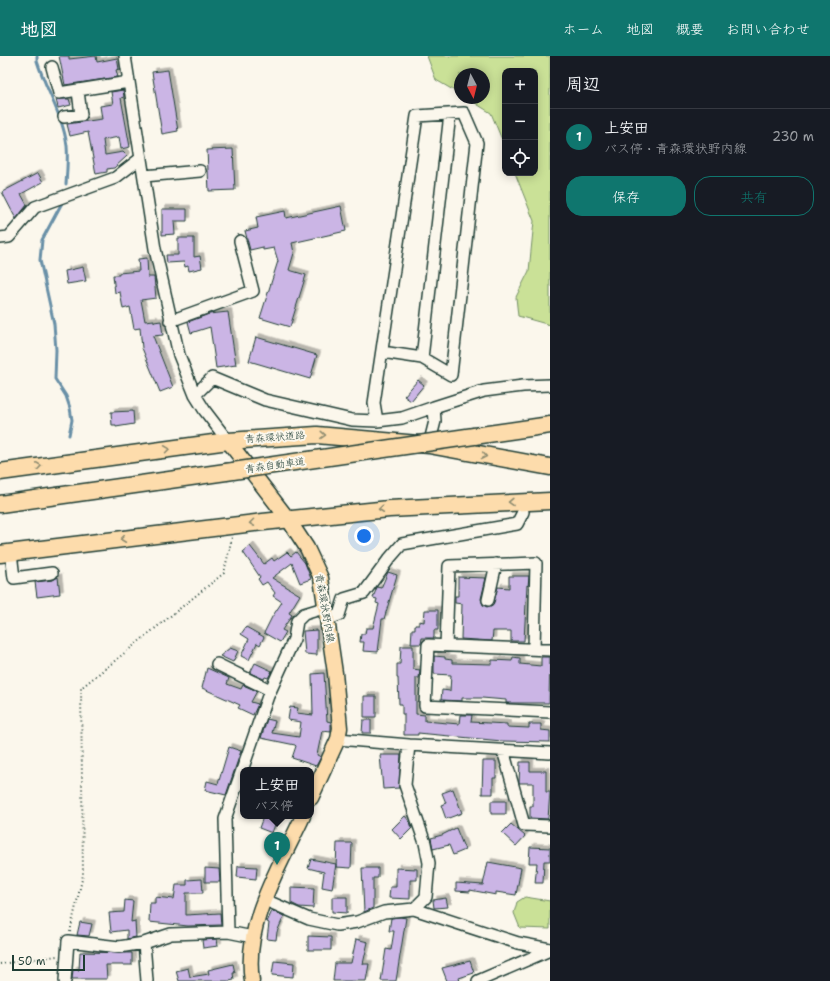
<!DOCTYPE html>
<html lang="ja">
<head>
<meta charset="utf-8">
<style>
  :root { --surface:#171b24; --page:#20242c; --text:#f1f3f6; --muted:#9ea1a6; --line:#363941; --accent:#0f766e }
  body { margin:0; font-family:"Shantell Sans","Klee One",sans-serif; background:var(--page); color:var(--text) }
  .controls { position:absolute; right:12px; top:12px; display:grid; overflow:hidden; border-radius:8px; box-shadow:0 2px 10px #0003 }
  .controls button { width:36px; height:36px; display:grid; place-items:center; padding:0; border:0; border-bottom:1px solid var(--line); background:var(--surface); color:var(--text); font:20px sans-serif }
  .compass { position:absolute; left:454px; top:12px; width:36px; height:36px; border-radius:50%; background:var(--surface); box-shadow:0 2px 10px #0003; rotate:173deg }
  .scale { position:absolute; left:12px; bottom:10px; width:73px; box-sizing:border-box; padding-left:4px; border:2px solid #1f3d34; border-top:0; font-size:11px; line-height:14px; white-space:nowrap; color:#1f3d34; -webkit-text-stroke:3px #fbf7ec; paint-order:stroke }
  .you { position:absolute; left:364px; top:480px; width:14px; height:14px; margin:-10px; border:3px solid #fff; border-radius:50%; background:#1a73e8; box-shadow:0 0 0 6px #1a73e833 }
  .badge { display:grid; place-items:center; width:26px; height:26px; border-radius:50%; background:var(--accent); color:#fff; font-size:13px; font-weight:700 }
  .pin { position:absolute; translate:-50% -33px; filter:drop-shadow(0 1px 2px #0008) }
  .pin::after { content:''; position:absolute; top:21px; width:14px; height:12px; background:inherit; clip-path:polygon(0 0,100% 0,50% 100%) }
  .popup { position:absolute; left:240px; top:711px; width:74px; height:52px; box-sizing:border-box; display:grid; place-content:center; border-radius:8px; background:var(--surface); filter:drop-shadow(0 1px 3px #0005); font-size:13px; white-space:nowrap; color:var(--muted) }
  .popup b { font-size:15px; color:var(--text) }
  .popup::after { content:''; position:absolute; left:50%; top:100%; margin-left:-8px; border:8px solid transparent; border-top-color:var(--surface) }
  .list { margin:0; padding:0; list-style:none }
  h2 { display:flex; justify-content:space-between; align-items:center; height:52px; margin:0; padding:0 16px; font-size:17px }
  h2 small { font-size:13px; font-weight:400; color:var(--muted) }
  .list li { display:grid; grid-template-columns:26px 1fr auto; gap:12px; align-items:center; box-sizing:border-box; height:56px; padding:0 16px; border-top:1px solid var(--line) }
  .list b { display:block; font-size:15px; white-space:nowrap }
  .list p { margin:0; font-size:13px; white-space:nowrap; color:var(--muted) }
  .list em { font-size:13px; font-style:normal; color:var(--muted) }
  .actions { display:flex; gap:8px; padding:12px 16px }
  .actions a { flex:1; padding:9px 0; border:1px solid var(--accent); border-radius:16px; text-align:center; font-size:14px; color:var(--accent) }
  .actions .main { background:var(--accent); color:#fff }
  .icon { flex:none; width:22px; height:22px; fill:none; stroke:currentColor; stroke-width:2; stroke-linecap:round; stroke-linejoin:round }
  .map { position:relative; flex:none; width:550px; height:925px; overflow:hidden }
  header { display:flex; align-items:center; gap:24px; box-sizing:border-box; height:56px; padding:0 20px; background:var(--accent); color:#fff }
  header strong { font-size:19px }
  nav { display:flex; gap:22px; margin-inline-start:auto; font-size:14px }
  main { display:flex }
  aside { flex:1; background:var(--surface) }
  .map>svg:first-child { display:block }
</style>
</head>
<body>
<header>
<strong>地図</strong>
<nav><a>ホーム</a><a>地図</a><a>概要</a><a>お問い合わせ</a></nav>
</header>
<main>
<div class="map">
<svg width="550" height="925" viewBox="0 0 550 925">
  <defs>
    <filter id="shadow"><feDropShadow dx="3.5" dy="-3.5" stdDeviation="0" flood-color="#0004"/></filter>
  </defs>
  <rect width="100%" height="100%" fill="#fbf7ec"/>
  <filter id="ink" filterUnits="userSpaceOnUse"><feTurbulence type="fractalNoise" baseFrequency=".025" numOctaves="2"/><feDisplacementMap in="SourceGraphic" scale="8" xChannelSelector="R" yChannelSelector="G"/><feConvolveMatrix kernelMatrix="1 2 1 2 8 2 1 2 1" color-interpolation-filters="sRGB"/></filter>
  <g filter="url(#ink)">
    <path fill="#cae197" stroke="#748f66" d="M427 0H550V269L518 260 516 241 529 215 534 165 515 117H535V15H505V91L491 57 467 42H484V18H460V38L436 24Z
      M525 841 550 845V873L520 872 514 857 517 846Z"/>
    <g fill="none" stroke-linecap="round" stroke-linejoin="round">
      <path stroke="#6990a7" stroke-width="3" d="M37 0V5C46 34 63 60 67 90 68 103 67 115 66 128
        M63 145 42 184 40 204 54 268 56 294 55 323 66 340 70 352 72 364 69 379"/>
    </g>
    <path fill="#cbb5e5" stroke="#1f3d34" filter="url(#shadow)" d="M59 0H69V3L96 0 97 6 117 2 119 13 116 14 118 21 65 29Z
      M168 14 178 75 162 78 152 16Z
      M123 34 124 41 121 42 130 91 121 93 119 81 103 84 105 99 123 96 127 100 114 112 107 113V116L96 118 88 76 70 80 67 68 102 63 100 50 113 48 111 36Z
      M56 43H69L71 49 58 52Z
      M233 93 235 134 209 135 207 94Z
      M38 117 43 126 21 138 27 149 16 163 2 136Z
      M341 150 346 175 292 187 294 197 289 214 306 219 290 271 260 262 278 205 274 192 263 194V191L250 194 245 175 258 172 256 161 285 155 286 162Z
      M162 153H187V165H174L175 178 162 179Z
      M178 182H194V201L200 200 202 212 189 215 188 210 185 211 184 206 167 207 166 199H178Z
      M147 202 148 221H154L156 242 141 244 145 265 154 264V266L161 265 163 279 153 280 173 331 160 336 142 292 140 272 134 273 130 251 123 253 120 236 115 237 113 219H119V217L139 215 138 203Z
      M83 211 86 225 67 228 65 215Z
      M228 256 236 309 216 312 210 271 191 277 188 266 209 258Z
      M256 281 317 299 310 323 249 305Z
      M418 324 424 329 411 345 404 340Z
      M133 355 134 368 116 371V369H112L111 356Z
      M250 490 264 508 272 502 274 505 287 496 291 500 296 496 305 507 311 523 300 527 292 507 272 522 300 539 289 557 292 559 282 574 286 576 280 586 264 577 272 561 282 546 273 540 275 537 267 526 262 529 258 523 260 521 243 496Z
      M388 516 397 519 384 563H382L378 596 363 595 364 586H360L361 578H365L366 572H373L379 548 376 547 377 543 373 542 377 531 381 532Z
      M509 520H529L528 530 527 529 524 585H511V575H493L492 585 461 583 462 548 455 547V540H458V521L486 522 481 543 483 549 487 551 493 548 498 531 509 532Z
      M58 521 60 538 37 541 35 526 53 524Z
      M425 554H438V574H434V582H422L421 588H411L412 573H415V569H419V565L424 566Z
      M246 571 264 581 260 589 257 587 249 604 241 600 249 583 241 578Z
      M317 574V599L305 598 303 575Z
      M401 590H413V613L420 614 419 622H416V658L425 659V665L459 668 460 659H472L471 666 507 668V671L529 672V668H541V674L550 675V686L502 685 418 677V679H404V658H402V648H399L398 622H397V608H400Z
      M230 592 238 595 233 606 220 600Z
      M434 600 445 601V603L452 604V607L492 608V604L512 605 513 601 520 602V608L541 610V601H550L549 647H506V644L482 642H462V645L441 644 442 634 450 635 451 619 434 618Z
      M255 607 272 615 268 622 265 621 264 623 250 617Z
      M207 612 229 622 227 628 241 633 243 629 257 635 251 646 258 648 253 659 238 652 240 649 202 632Z
      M324 617 327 665 331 666V676L322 675 317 699 321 701 316 710 292 702 296 690 295 689 261 682 267 663 275 665 272 677 299 681 301 666 288 664 290 651 298 652 297 657 313 659 312 618Z
      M364 640H376V661H364Z
      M363 664H371V677H362Z
      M229 691 241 695 226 739 205 734 207 725 218 728Z
      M380 699H401L399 732 383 733Z
      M483 705H496V722H493V738H482Z
      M520 706H530V715H546V736H550L548 763 530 762V750H533V727H519Z
      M453 733 462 757 446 763 441 749 446 747 442 737Z
      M491 745H506V758H491Z
      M405 760 410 766 412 772 401 783 392 773Z
      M263 761 276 766 272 777 259 772Z
      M511 768 525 780 516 790 502 777Z
      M456 772 465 794 453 799 449 789 433 793 431 782 442 779Z
      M337 787H352L351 812 336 811Z
      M530 791 550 792V805H544L543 827H535L537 807H529Z
      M311 803 336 808 332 833 322 831 324 816 308 812Z
      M488 806 521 812 516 839 496 836V839L470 834V836L456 835V827L483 829Z
      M238 810 257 811 256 823 237 821Z
      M205 812 219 813 220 826H205Z
      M362 812H378V822H373V852L364 856Z
      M396 812 417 813V824H410V843L389 842 390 831H396Z
      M202 823 203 837H186V859L220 857 221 869 188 870 149 866 150 847H155V841L174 843 176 829H187V824Z
      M291 831 314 832 313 852 299 851 291 847Z
      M332 841H347V857L332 856Z
      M446 842 448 851 434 852 433 844Z
      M125 844 133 845 131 866 135 865 136 881 127 883V874L111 876 109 857 124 856Z
      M272 855 284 860 277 876 276 884 267 883 269 867 267 866Z
      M400 861 406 862 396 925H381L386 893 391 894 394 875H389L391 862Z
      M80 866 92 868 89 880 77 879Z
      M308 880 331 881V894H308Z
      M217 883 218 890 203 892 202 884Z
      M356 883 368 886 363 908H369L366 925H333L335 907H351Z
      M80 896 132 897V909H106L107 923H72L73 914H79Z
      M274 905 294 907 293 921 272 919Z
      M470 905 474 917 459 922 460 925H447L442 912Z
      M233 908 235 917H233L234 924 229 925H179L176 915 188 912 190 921 209 918 208 914Z"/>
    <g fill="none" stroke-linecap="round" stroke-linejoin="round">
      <defs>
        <path id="minor" d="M125 0 155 193 179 299 195 339 205 355 228 385
          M52 11 59 37 129 26
          M64 61 81 59 78 35
          M144 120 200 115
          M0 182 9 181 35 151 115 122 141 102
          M170 265 253 235 240 185
          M422 302 450 58
          M195 339 212 322 265 344 352 364 377 365 402 362 434 351
          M377 365 374 347 417 60 464 57 477 87 451 319 422 302 382 296
          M429 389 435 365 434 351 484 335 523 330 550 329
          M11 497 14 522 52 517
          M488 544 496 508
          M328 563 339 559 344 543 364 537 389 503 402 488 517 468 523 456
          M446 590 449 510 536 507 534 593
          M550 594 428 589 425 650 550 656
          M217 608 270 634
          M338 683 409 689 550 697
          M409 689 405 729 425 787 429 807 426 841 414 853
          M503 694 524 769 550 770
          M265 844 309 863 337 869 357 866 384 856 414 853 518 887 550 893
          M228 876 225 763 268 640 294 583 297 565 304 558 327 551
          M144 887 147 925
          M65 925 68 885 119 891 144 887 171 878 228 876 253 881
          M478 925 550 894"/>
        <path id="major" d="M228 385 288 463 307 492 321 522 335 617 340 672 338 683 311 742
          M252 925C243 867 280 811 303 760"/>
        <path id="highway" d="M474 380 550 369
          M0 416 228 385 317 379 429 389 550 411
          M0 448 226 416
          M0 498 263 466 389 453 550 445"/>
      </defs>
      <use href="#minor" stroke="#1f3d34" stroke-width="14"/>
      <use href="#major" stroke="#1f3d34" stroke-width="17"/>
      <use href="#highway" stroke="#1f3d34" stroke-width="19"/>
      <path stroke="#1f3d34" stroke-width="2" stroke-dasharray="1 3" stroke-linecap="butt" d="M70 876 83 819 81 632 224 517 232 481
        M0 908 57 900"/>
      <use href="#minor" stroke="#fbf7ec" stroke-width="11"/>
      <use href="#major" stroke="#fddcac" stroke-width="14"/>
      <use href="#highway" stroke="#fddcac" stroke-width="16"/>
      <defs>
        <path id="highway-bridge" d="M226 416 474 380"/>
      </defs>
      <use href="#highway-bridge" stroke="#1f3d34" stroke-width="19" stroke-linecap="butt"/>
      <use href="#highway-bridge" stroke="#fddcac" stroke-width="16"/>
    </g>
    <defs><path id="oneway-chevron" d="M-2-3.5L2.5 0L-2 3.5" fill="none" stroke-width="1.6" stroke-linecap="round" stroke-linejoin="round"/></defs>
    <g stroke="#8e8c70">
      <use href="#oneway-chevron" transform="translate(323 379) rotate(4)"/>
      <use href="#oneway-chevron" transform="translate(167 393) rotate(-8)"/>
      <use href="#oneway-chevron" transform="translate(484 400) rotate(11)"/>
      <use href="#oneway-chevron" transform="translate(39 410) rotate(-8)"/>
      <use href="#oneway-chevron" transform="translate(511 446) rotate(178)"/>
      <use href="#oneway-chevron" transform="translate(381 453) rotate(174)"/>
      <use href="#oneway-chevron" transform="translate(252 467) rotate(173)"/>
      <use href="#oneway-chevron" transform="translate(123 483) rotate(173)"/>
    </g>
  </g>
  <g text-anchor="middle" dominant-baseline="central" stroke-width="4" stroke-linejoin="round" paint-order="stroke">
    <g font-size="10" fill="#1f3d34" stroke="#fbf7ec">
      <text transform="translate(275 381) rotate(-4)">青森環状道路</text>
      <text transform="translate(275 409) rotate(-8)">青森自動車道</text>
      <text transform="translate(325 552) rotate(80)">青森環状野内線</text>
    </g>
  </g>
</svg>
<div class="controls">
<button>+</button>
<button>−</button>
<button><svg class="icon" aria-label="locate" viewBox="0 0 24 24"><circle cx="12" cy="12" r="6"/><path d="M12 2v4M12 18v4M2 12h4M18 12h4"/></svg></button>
</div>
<svg class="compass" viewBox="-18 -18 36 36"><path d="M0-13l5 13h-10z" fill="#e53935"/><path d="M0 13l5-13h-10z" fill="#9ea1a6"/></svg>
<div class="scale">50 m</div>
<div class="you"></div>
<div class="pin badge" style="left:277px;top:809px">1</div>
<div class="popup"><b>上安田</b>バス停</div>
</div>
<aside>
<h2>周辺<small></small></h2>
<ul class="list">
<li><span class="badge">1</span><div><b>上安田</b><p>バス停 · 青森環状野内線</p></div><em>230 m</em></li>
</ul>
<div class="actions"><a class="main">保存</a><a>共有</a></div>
</aside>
</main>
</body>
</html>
